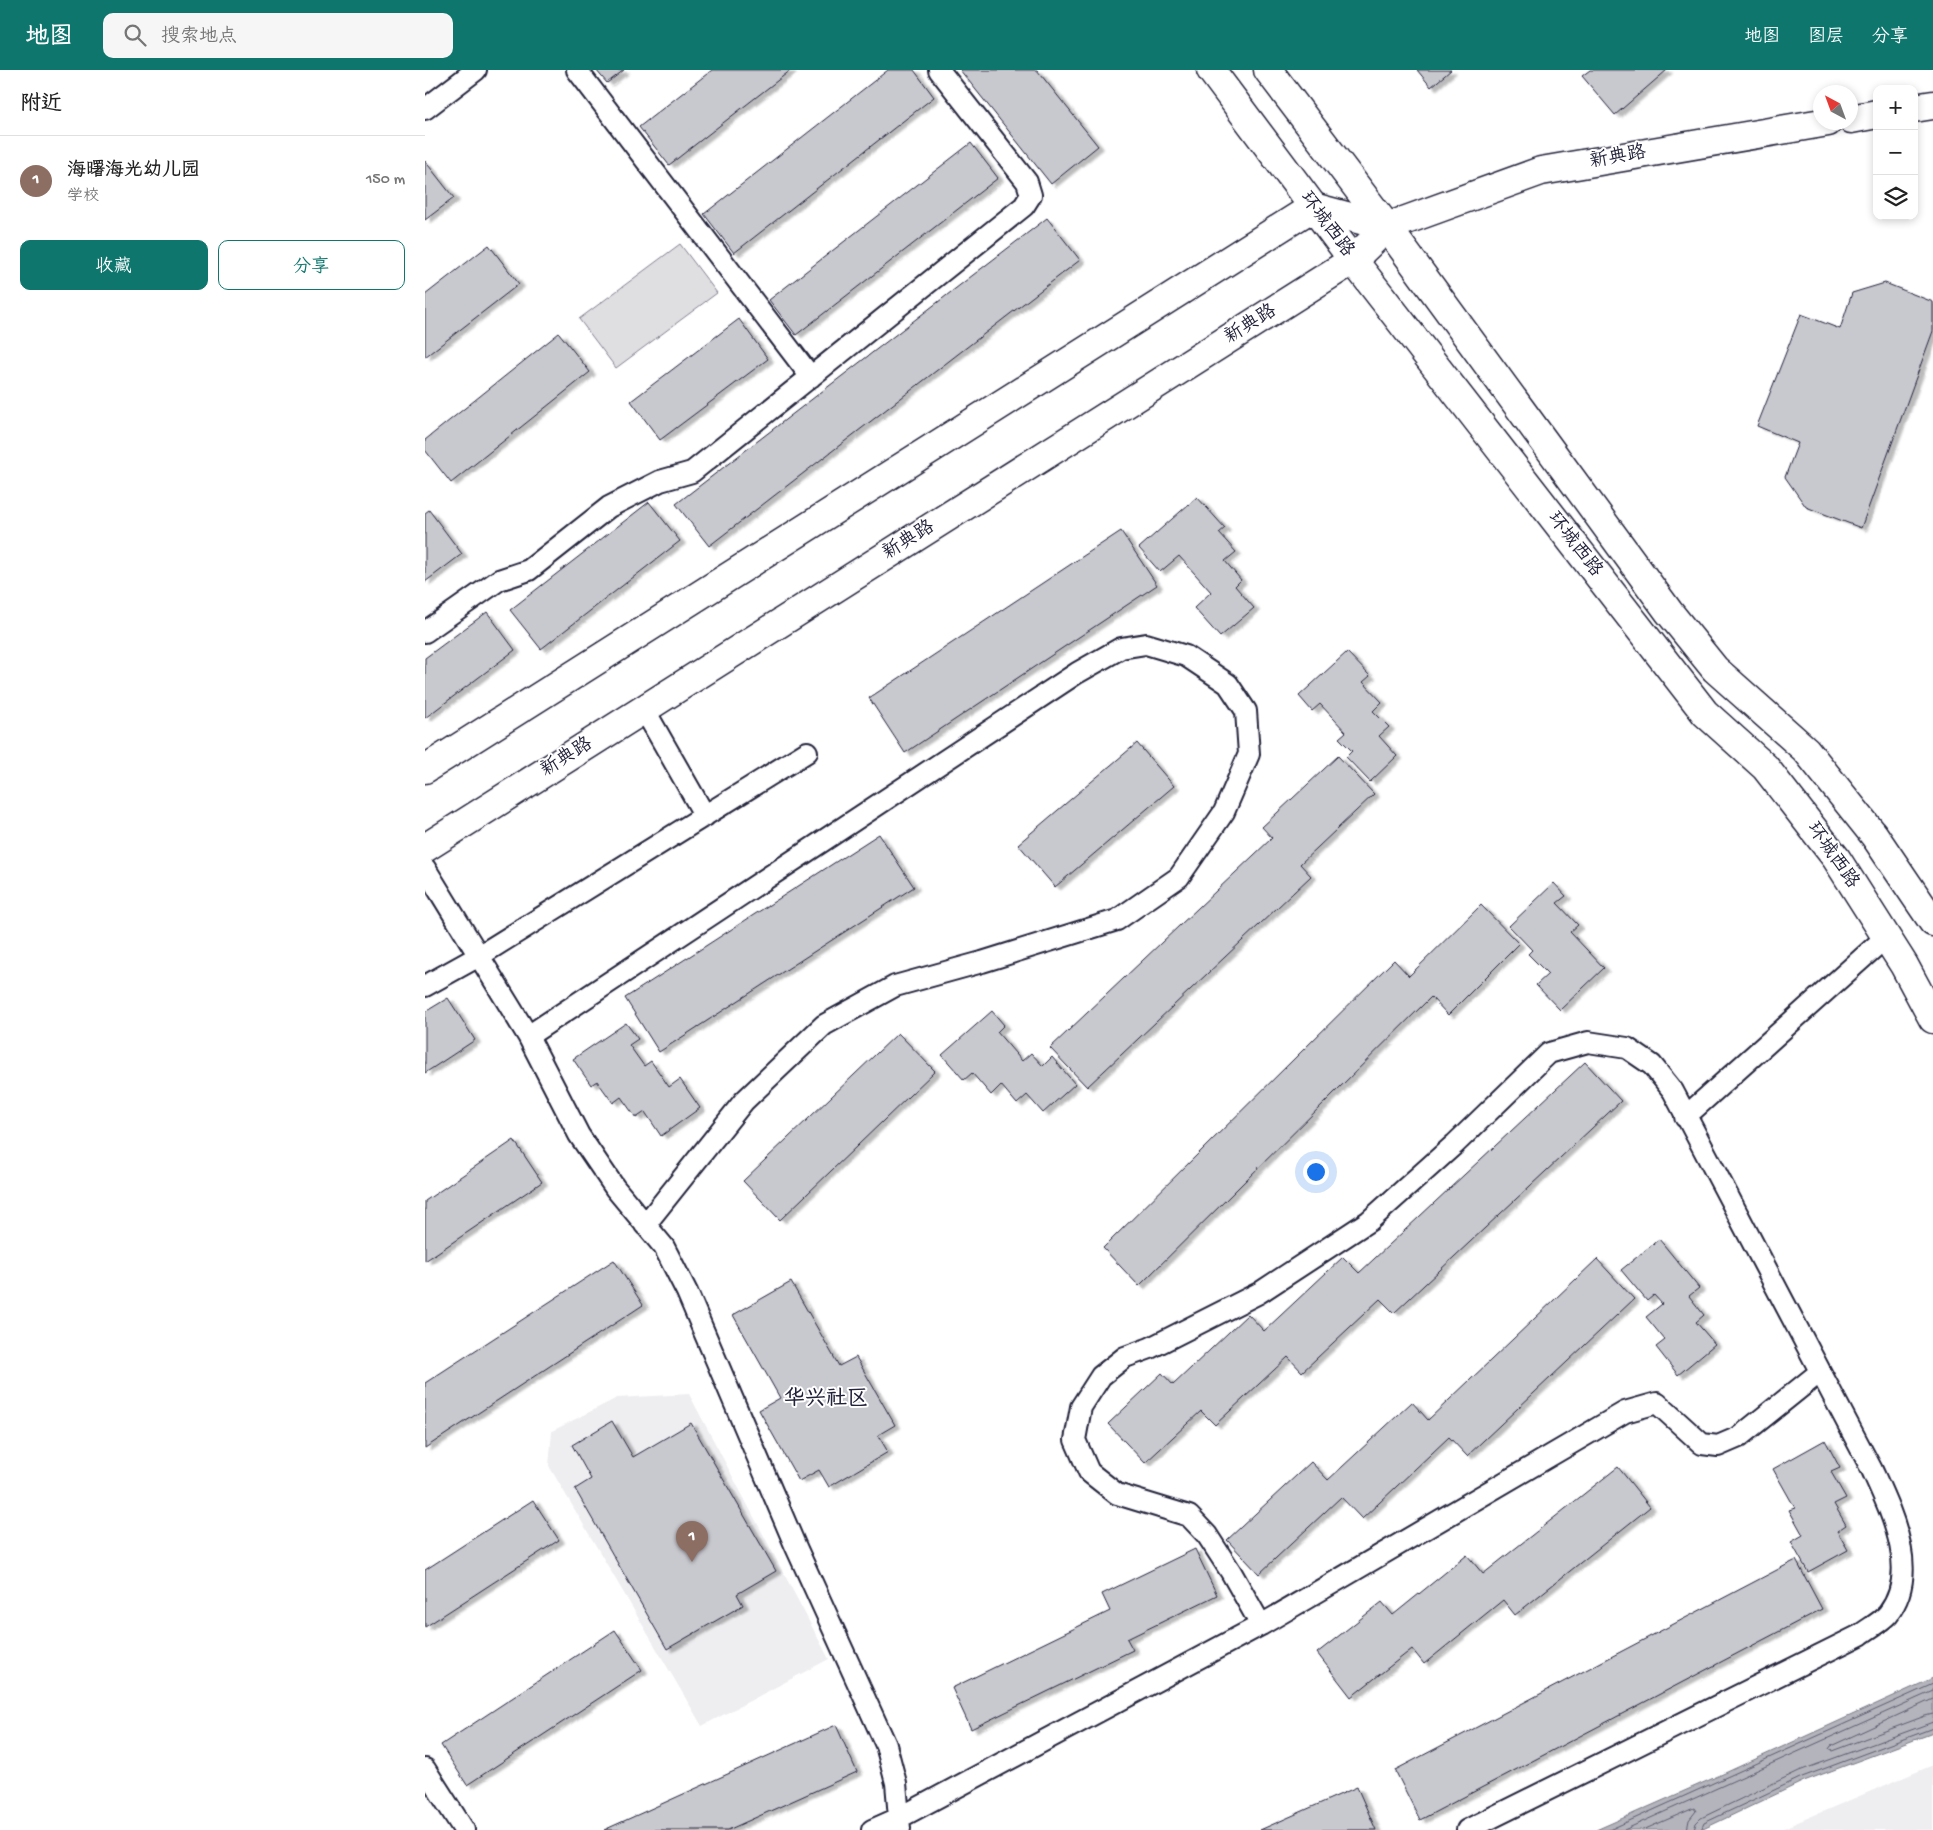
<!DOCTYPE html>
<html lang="zh">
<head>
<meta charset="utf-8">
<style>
  :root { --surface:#fff; --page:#f6f6f6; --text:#222; --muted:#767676; --line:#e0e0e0; --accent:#0f766e }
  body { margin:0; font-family:"Gochi Hand","LXGW WenKai TC",sans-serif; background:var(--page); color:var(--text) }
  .controls { position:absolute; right:15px; top:15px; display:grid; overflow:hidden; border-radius:10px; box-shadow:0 2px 8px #0003 }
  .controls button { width:45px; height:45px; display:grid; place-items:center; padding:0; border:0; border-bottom:1px solid var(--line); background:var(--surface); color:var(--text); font:25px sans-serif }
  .compass { position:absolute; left:1388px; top:15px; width:45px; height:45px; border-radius:50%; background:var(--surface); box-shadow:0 2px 8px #0003; rotate:319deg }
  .you { position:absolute; left:890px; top:1101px; width:18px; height:18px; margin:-12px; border:4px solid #fff; border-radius:50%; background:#1a73e8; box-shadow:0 0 0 8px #1a73e833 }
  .badge { display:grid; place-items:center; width:32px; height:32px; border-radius:50%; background:var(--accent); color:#fff; font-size:16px; font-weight:700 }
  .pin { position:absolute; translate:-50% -41px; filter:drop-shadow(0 1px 2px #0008) }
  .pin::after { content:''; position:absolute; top:26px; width:18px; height:15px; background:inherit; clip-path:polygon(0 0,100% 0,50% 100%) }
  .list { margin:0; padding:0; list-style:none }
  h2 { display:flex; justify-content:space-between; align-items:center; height:65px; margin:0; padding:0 20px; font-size:21px }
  h2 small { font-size:16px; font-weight:400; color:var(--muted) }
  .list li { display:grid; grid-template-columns:32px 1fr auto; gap:15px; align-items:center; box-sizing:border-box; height:90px; padding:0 20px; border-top:1px solid var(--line) }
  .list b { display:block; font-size:19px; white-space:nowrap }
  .list p { margin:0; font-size:16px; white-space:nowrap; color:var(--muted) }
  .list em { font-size:16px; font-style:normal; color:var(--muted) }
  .actions { display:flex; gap:10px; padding:15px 20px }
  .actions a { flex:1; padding:11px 0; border:1px solid var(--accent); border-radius:10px; text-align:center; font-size:18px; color:var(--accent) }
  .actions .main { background:var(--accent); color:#fff }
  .icon { flex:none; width:28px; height:28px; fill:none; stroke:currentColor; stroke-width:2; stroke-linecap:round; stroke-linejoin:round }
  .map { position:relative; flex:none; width:1508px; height:1760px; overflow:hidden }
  header { display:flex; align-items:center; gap:30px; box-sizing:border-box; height:70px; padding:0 25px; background:var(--accent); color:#fff }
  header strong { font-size:24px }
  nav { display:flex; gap:28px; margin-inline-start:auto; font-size:18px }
  .search { width:350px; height:45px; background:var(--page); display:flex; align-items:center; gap:12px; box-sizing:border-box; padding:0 18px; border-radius:10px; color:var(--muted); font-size:19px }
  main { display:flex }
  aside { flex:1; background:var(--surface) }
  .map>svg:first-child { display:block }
</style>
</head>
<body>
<header>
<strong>地图</strong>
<div class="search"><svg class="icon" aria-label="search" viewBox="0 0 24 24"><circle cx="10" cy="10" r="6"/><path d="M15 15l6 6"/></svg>搜索地点</div>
<nav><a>地图</a><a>图层</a><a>分享</a></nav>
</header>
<main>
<aside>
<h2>附近<small></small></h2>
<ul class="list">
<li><span class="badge" style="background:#8d6e63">1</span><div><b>海曙海光幼儿园</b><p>学校</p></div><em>150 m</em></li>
</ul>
<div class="actions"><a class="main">收藏</a><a>分享</a></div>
</aside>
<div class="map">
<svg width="1508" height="1760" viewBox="0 0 1508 1760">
  <defs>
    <filter id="shadow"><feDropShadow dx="5.5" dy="3" stdDeviation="1" flood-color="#0004"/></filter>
  </defs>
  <rect width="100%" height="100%" fill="#fff"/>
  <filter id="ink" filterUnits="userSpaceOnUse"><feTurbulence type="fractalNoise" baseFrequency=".02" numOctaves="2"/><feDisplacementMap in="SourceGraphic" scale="10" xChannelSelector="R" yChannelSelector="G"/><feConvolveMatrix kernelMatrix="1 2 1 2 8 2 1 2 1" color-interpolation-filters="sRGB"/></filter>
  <g filter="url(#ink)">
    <path fill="#eeeef1" d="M264 1324 404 1589 277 1656 124 1396 127 1361 192 1328Z
      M1508 1695V1760H1354Z"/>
    <path fill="#dfdfe2" stroke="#80808e" d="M255 174 292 223 191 298 154 249Z"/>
    <path fill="#b4b4bc" stroke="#7a7a88" d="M1508 1608V1663L1379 1711 1276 1760H1171L1300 1703Z"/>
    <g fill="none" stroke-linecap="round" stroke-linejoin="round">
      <path stroke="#5c5c6f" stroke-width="1" d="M1508 1629 1406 1676 1404 1679 1407 1681 1500 1646 1508 1644
        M1184 1760 1508 1614
        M1199 1760 1508 1621
        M1218 1760 1269 1738 1271 1741 1264 1750 1262 1760
        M1269 1760 1271 1753 1276 1748 1374 1701 1508 1652
        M1276 1760 1279 1753 1377 1707 1508 1658"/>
    </g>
    <path fill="#c8c8cf" stroke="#22223b" filter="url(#shadow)" d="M171 0H199L182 13Z
      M287 0H366L244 95 214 57Z
      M463 0H489L509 27 309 183 279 144Z
      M535 0H612L673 76 626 114Z
      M992 0H1026L1006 17Z
      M1165 0H1242L1190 45 1157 6Z
      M546 73 573 108 371 265 344 230Z
      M0 91 29 128 0 150Z
      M622 148 655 190 284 476 251 434Z
      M64 175 94 214 0 287V225Z
      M1460 213 1508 232V261L1436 458 1381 437 1360 407 1373 373 1332 356 1376 244 1415 259 1427 223Z
      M314 249 343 289 235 370 206 331Z
      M134 263 165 302 26 413 0 380V370Z
      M772 427 800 458 794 463 811 482 800 491 816 510 810 516 829 538 795 567 769 538 786 522 754 486 735 502 714 478Z
      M224 432 255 471 116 579 85 540Z
      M4 440 37 484 0 512V443Z
      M696 461 732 515 480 683 444 628Z
      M62 542 90 580 0 648V588Z
      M922 582 945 606 938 612 957 632 948 641 964 657 954 666 972 686 945 712 921 687 927 681 914 668 921 662 895 634 887 641 874 626Z
      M712 673 749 716 630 817 593 774Z
      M913 686 949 724 875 794 886 806 662 1017 625 978 847 768 837 757Z
      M454 764 489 817 234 982 200 928Z
      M1129 813 1141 826 1132 833 1153 855 1145 862 1179 898 1135 940 1111 915 1123 904 1103 884 1107 880 1084 856Z
      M1056 835 1094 874 1023 945 1006 927 714 1216 678 1178 969 890 984 906Z
      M23 928 50 970 0 1003V942Z
      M567 941 579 955 572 962 597 991 606 983 618 996 627 987 650 1014 618 1043 602 1025 592 1034 576 1015 566 1025 547 1003 539 1010 517 985Z
      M201 953 213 969 204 975 219 996 226 991 244 1017 255 1009 275 1038 236 1066 220 1042 211 1048 196 1027 188 1033 172 1011 166 1015 148 989Z
      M473 963 510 1001 355 1150 318 1111Z
      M1160 992 1196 1031 969 1243 955 1229 877 1302 863 1287 790 1355 776 1341 720 1393 683 1354 737 1303 748 1315 823 1244 839 1261 918 1187 934 1203Z
      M89 1070 117 1112 0 1191V1131Z
      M1234 1169 1274 1218 1264 1226 1279 1245 1271 1252 1290 1274 1253 1305 1231 1277 1240 1270 1221 1247 1237 1234 1229 1225 1222 1231 1196 1200Z
      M1172 1189 1209 1229 1042 1386 1024 1367 937 1449 916 1427 834 1504 802 1470 886 1392 903 1410 987 1332 1003 1350Z
      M189 1190 218 1235 0 1378V1313Z
      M366 1212 414 1296 431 1287 470 1355 453 1365 463 1382 404 1417 394 1400 374 1411 334 1340 355 1328 308 1245Z
      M187 1351 208 1387 266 1353 351 1501 312 1524 318 1535 242 1579 150 1419 166 1409 147 1375Z
      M1400 1370 1415 1398 1406 1402 1421 1428 1409 1434 1421 1455 1412 1461 1423 1480 1383 1502 1366 1472 1378 1465 1364 1440 1370 1438 1348 1399Z
      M1193 1397 1225 1437 1090 1545 1078 1530 999 1594 987 1579 926 1627 892 1583 957 1532 968 1545 1042 1485 1058 1504Z
      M108 1430 134 1470 0 1557V1500Z
      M770 1479 792 1525 702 1569 708 1580 546 1659 527 1618 685 1541 677 1524Z
      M1371 1490 1397 1539 995 1750 970 1700Z
      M190 1560 217 1600 42 1715 16 1675Z
      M411 1655 432 1702 303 1760H179Z
      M932 1717 951 1760H835Z"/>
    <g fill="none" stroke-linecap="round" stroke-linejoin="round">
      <defs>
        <path id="service" d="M152 0 386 307
          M0 39 51 0
          M0 562 74 510 104 500 184 437 235 411 267 402 599 136 606 125 602 112 514 0
          M219 639 280 746
          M0 798 103 966 154 1065 190 1118 239 1177 262 1222 370 1475 461 1675 471 1713 475 1759
          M0 916 54 886 382 682
          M103 966 652 603 696 578 721 574 761 586 803 614 821 641 824 684 799 742 754 807 692 850 557 892 470 916 399 955 319 1031 220 1155
          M1260 1047 1461 867
          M836 1555 806 1502 782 1465 764 1446 692 1424 664 1402 650 1370 656 1337 676 1306 700 1287 725 1278 834 1223 944 1151 1030 1074 1124 983 1163 972 1202 978 1227 995 1248 1021 1447 1400C1466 1442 1496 1502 1463 1544 1456 1552 1444 1558 1435 1565L1042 1760
          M0 1699 39 1760
          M447 1760 474 1748 836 1555 1200 1342 1232 1333 1277 1374 1293 1376 1314 1367 1395 1302"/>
        <path id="secondary" d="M1489 38 1508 35
          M1426 49 1452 44
          M0 699 888 137 962 157
          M0 778 928 190 962 157 1116 101 1403 52"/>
        <path id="primary" d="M786 0 928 190 1280 643 1340 697 1411 788 1479 895 1508 949
          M843 0 962 157 1244 542 1290 599 1381 680 1449 765 1508 852"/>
      </defs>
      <use href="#service" stroke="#22223b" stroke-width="24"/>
      <use href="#secondary" stroke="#22223b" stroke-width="31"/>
      <use href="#primary" stroke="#22223b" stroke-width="31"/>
      <use href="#service" stroke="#fff" stroke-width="20"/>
      <use href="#secondary" stroke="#fff" stroke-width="28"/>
      <use href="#primary" stroke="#fff" stroke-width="28"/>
    </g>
  </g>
  <g text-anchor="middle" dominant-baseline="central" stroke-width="4" stroke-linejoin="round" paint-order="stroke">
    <g font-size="19" fill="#22223b" stroke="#fff">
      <text transform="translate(1193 88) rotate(-10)">新典路</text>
      <text transform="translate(901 155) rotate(53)">环城西路</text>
      <text transform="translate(826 255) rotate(-32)">新典路</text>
      <text transform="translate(484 471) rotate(-32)">新典路</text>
      <text transform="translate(1149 475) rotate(52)">环城西路</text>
      <text transform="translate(142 688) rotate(-32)">新典路</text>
      <text transform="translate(1407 786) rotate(55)">环城西路</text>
    </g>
    <g font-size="21" font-weight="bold" fill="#22223b" stroke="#fff">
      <text x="401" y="1330">华兴社区</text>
    </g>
  </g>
</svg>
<div class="controls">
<button>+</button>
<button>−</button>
<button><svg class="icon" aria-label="layers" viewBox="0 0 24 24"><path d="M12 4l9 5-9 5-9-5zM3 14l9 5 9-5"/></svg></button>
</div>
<svg class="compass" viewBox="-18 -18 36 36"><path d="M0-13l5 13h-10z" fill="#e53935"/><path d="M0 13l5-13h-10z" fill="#767676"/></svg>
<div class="you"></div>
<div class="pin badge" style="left:267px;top:1492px;background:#8d6e63">1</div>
</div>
</main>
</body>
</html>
